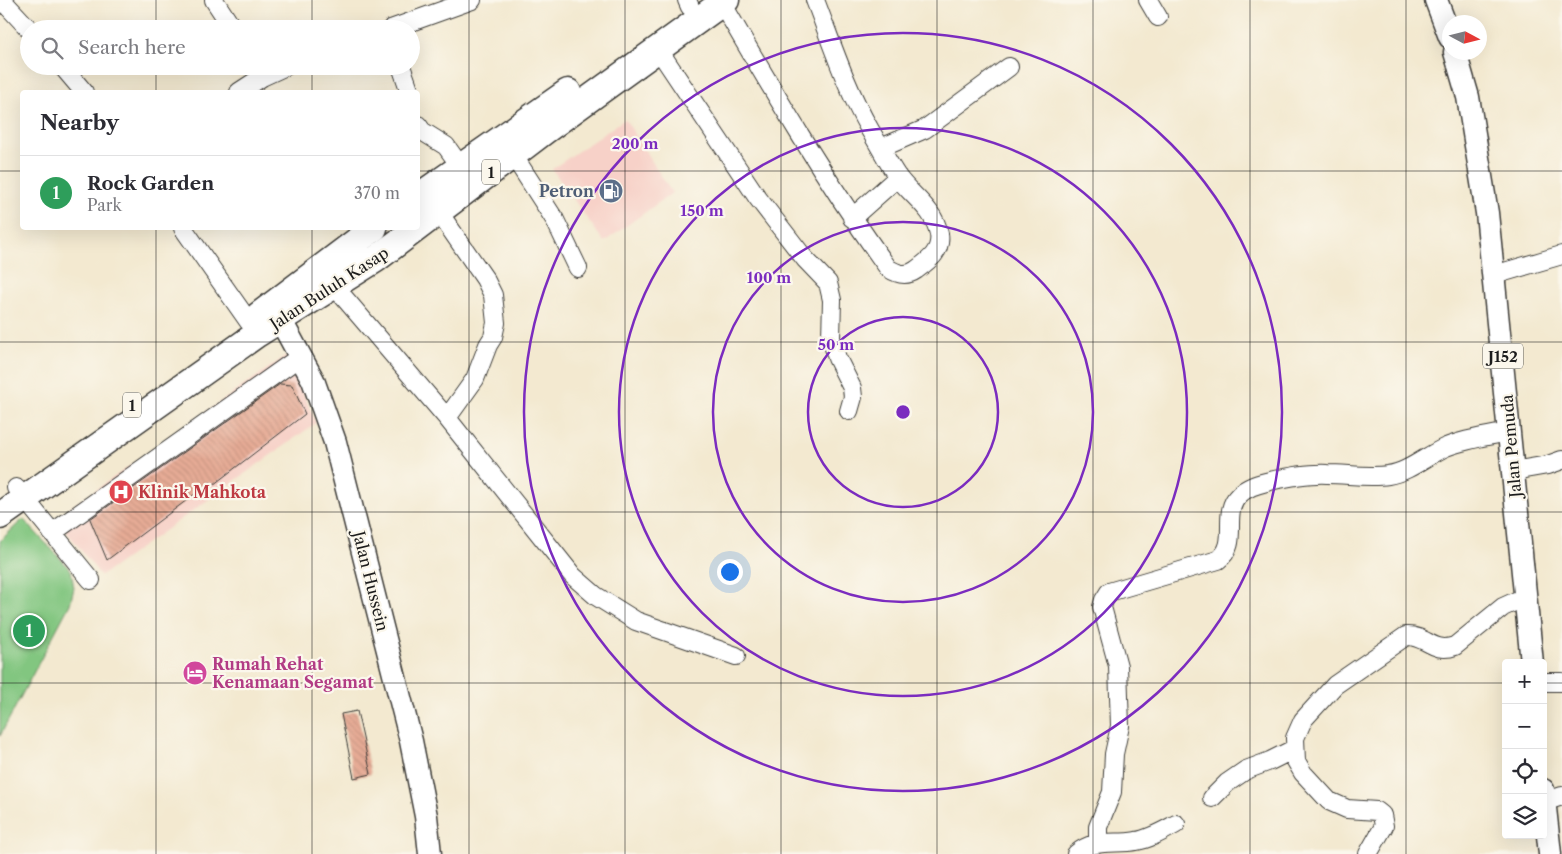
<!DOCTYPE html>
<html lang="en">
<head>
<meta charset="utf-8">
<style>
  :root { --surface:#fff; --page:#f2f2f3; --text:#2b2b33; --muted:#7c7c81; --line:#e1e1e2; --accent:#1f6fb2 }
  body { margin:0; font-family:"Libre Caslon Text",serif; background:var(--page); color:var(--text) }
  .controls { position:absolute; right:15px; bottom:15px; display:grid; overflow:hidden; border-radius:5px; box-shadow:0 5px 20px #0002 }
  .controls button { width:45px; height:45px; display:grid; place-items:center; padding:0; border:0; border-bottom:1px solid var(--line); background:var(--surface); color:var(--text); font:25px sans-serif }
  .compass { position:absolute; left:1442px; top:15px; width:45px; height:45px; border-radius:50%; background:var(--surface); box-shadow:0 5px 20px #0002; rotate:97deg }
  .you { position:absolute; left:729px; top:571px; width:18px; height:18px; margin:-12px; border:4px solid #fff; border-radius:50%; background:#1a73e8; box-shadow:0 0 0 8px #1a73e833 }
  .badge { display:grid; place-items:center; width:32px; height:32px; border-radius:50%; background:var(--accent); color:#fff; font-size:16px; font-weight:700 }
  .pin { position:absolute; translate:-50% -50%; border:2px solid #fff; box-shadow:0 1px 5px #0006 }
  .list { margin:0; padding:0; list-style:none }
  h2 { display:flex; justify-content:space-between; align-items:center; height:65px; margin:0; padding:0 20px; font-size:21px }
  h2 small { font-size:16px; font-weight:400; color:var(--muted) }
  .list li { display:grid; grid-template-columns:32px 1fr auto; gap:15px; align-items:center; box-sizing:border-box; height:75px; padding:0 20px; border-top:1px solid var(--line) }
  .list b { display:block; font-size:19px; white-space:nowrap }
  .list p { margin:0; font-size:16px; white-space:nowrap; color:var(--muted) }
  .list em { font-size:16px; font-style:normal; color:var(--muted) }
  .icon { flex:none; width:28px; height:28px; fill:none; stroke:currentColor; stroke-width:2; stroke-linecap:round; stroke-linejoin:round }
  .map { position:relative; flex:none; width:1562px; height:854px; overflow:hidden }
  .search { position:absolute; background:var(--surface); box-shadow:0 5px 20px #0002; left:20px; top:20px; width:400px; height:55px; display:flex; align-items:center; gap:12px; box-sizing:border-box; padding:0 18px; border-radius:28px; color:var(--muted); font-size:19px }
  .panel { position:absolute; background:var(--surface); box-shadow:0 5px 20px #0002; left:20px; top:90px; width:400px; height:140px; border-radius:5px }
  .map>svg:first-child { display:block }
</style>
</head>
<body>
<div class="map">
<svg width="1562" height="854" viewBox="0 0 1562 854">
  <defs>
    <pattern id="building-back-hatch" width="6" height="6" patternUnits="userSpaceOnUse" patternTransform="scale(1.25)"><rect width="6" height="6" fill="#e6ab95"/><path d="M-1 5l2 2M0 0l6 6M5-1l2 2" fill="none" stroke="#c59380"/></pattern>
  </defs>
  <rect width="100%" height="100%" fill="#fbf7ec"/>
  <filter id="ink" filterUnits="userSpaceOnUse"><feTurbulence type="fractalNoise" baseFrequency=".02" numOctaves="2"/><feDisplacementMap in="SourceGraphic" scale="10" xChannelSelector="R" yChannelSelector="G"/><feConvolveMatrix kernelMatrix="1 2 1 2 8 2 1 2 1" color-interpolation-filters="sRGB"/></filter>
  <filter id="wash" filterUnits="userSpaceOnUse"><feTurbulence type="fractalNoise" baseFrequency=".0096" numOctaves="4" result="noise"/><feDisplacementMap in="SourceGraphic" scale="20" xChannelSelector="R" yChannelSelector="G"/><feGaussianBlur stdDeviation="1.12" result="paint"/><feColorMatrix in="noise" values="0 0 0 0 0 0 0 0 0 0 0 0 0 0 0 0 0 1.4 0 .05"/><feComposite in="paint" operator="in"/></filter>
  <g filter="url(#wash)">
    <rect width="100%" height="100%" fill="#f3e9d0"/>
    <path fill="#f7d1c8" d="M625 119 672 193 604 242 552 169Z
      M287 355 316 423 101 576 56 518Z"/>
    <path fill="#82c680" stroke="#4f714e" d="M23 519 71 570 74 588 70 604 0 736V541Z"/>
    <g id="blocks">
      <path fill="url(#building-back-hatch)" d="M280 384 292 385 305 414 213 485 211 482 107 560 90 519Z
        M357 711 371 774 354 778 341 714Z"/>
    </g>
  </g>
  <g filter="url(#ink)">
    <use href="#blocks" fill-opacity="0" stroke="#3c3b37" stroke-width="1"/>
    <g fill="none" stroke-linecap="round" stroke-linejoin="round">
      <defs>
        <path id="minor" d="M2 0 29 29
          M214 0 233 29
          M687 0 690 7
          M1148 0 1158 17
          M722 3C774 93 827 183 888 268 897 274 906 277 916 270 928 261 942 252 939 234 934 208 911 196 897 176 887 161 879 145 870 130 846 88 832 44 815 0
          M391 29 472 0
          M658 49 757 197 805 259 828 283 832 300 831 338 837 358 852 388 853 397 849 411
          M62 66 84 92
          M401 66 410 92
          M239 92 262 77 286 66
          M418 125 422 131 446 146 461 167
          M881 148 925 129 1009 67
          M513 155 555 220 578 268
          M438 211 485 279 493 295 496 323 493 337 488 345 475 379 447 418
          M852 218 898 177
          M183 228 249 322
          M1494 275 1562 255
          M335 287 447 418 573 576 596 596 636 621 736 656
          M1513 471 1548 465 1562 460
          M16 488 91 580
          M52 533 301 356
          M1543 682H1562
          M1212 798 1227 783 1246 770 1270 761 1294 749
          M1544 802 1562 796
          M1098 842V827L1112 792 1114 754 1120 726 1118 666 1102 607 1104 600 1109 592 1218 560C1241 544 1220 513 1239 495 1248 486 1259 484 1270 481 1288 477 1308 473 1327 474 1347 474 1368 478 1388 475 1409 472 1426 456 1446 447 1466 439 1488 436 1509 432
          M1076 854C1094 838 1114 845 1136 841 1150 839 1163 831 1176 824
          M1368 854 1384 826 1382 815 1377 811 1347 809 1329 801 1303 773 1296 761 1295 738 1303 720 1335 685 1406 636C1426 635 1433 654 1455 646L1503 607 1527 596"/>
        <path id="major" d="M1436 0 1450 37
          M1455 52 1468 97 1487 213 1532 663
          M280 319 313 380 335 442 411 741 426 816 430 854
          M1543 790 1550 854"/>
        <path id="highway" d="M418 197 568 92
          M259 315 374 228
          M0 516 257 334 376 259 546 130 726 0"/>
      </defs>
      <use href="#minor" stroke="#3c3b37" stroke-width="20"/>
      <use href="#major" stroke="#3c3b37" stroke-width="25"/>
      <use href="#highway" stroke="#3c3b37" stroke-width="29"/>
      <use href="#minor" stroke="#fff" stroke-width="18"/>
      <use href="#major" stroke="#fff" stroke-width="22"/>
      <use href="#highway" stroke="#fff" stroke-width="26"/>
    </g>
  </g>
  <path fill="none" stroke="#1c1c1c" stroke-width="1" stroke-opacity="0.55" d="M156 0V29M312 0V29M469 0V854M625 0V854M781 0V854M937 0V854M1093 0V854M1250 0V854M1406 0V854M156 66V92M312 66V92M0 171H22M418 171H1562M156 228V854M312 228V854M0 342H1562M0 512H1562M0 683H1506M1543 683H1562"/>
  <g fill="none" stroke="#7b2cbf" stroke-width="2.5">
    <circle cx="903" cy="412" r="95"/>
    <circle cx="903" cy="412" r="190"/>
    <circle cx="903" cy="412" r="284"/>
    <circle cx="903" cy="412" r="379"/>
  </g>
  <defs>
    <symbol id="fuel-disc" viewBox="-11 -11 22 22"><circle r="9.5" fill="#5c6f8a" stroke="#fbf7ec"/><path d="M-5.5-6h7V0h2V4h1.3V-2.5L3-4.5l.8-.8L6-3V5H2.5V1h-1V6h-7ZM-4.2-4.7v3.2H.2V-4.7Z" fill="#fff"/></symbol>
    <symbol id="hospital-disc" viewBox="-11 -11 22 22"><circle r="9.5" fill="#e0444e" stroke="#fbf7ec"/><path d="M-5-5h3v3.5h4V-5h3V5h-3V1.5h-4V5h-3Z" fill="#fff"/></symbol>
    <symbol id="hotel-disc" viewBox="-11 -11 22 22"><circle r="9.5" fill="#d1479c" stroke="#fbf7ec"/><path d="M-6-4.5h1.5V1H6V5H4.5V3h-9V5H-6ZM-4 0a1.8 1.8 0 1 1 3.6 0ZM.5 0V-2.5h3Q6-2.5 6 0Z" fill="#fff"/></symbol>
  </defs>
  <g fill-rule="evenodd">
    <use href="#fuel-disc" x="597" y="177" width="28" height="28"/>
    <use href="#hospital-disc" x="107" y="478" width="28" height="28"/>
    <use href="#hotel-disc" x="181" y="659" width="28" height="28"/>
  </g>
  <g text-anchor="middle" dominant-baseline="central" stroke-width="4.5" stroke-linejoin="round" paint-order="stroke">
    <g fill="#fbf7ec" stroke="#5f5e5a" stroke-width="1">
      <rect x="482" y="159.5" width="18" height="25" rx="4"/>
      <rect x="1483" y="343.5" width="40" height="25" rx="4"/>
      <rect x="123" y="392.5" width="18" height="25" rx="4"/>
    </g>
    <g font-size="15" font-weight="bold" fill="#1c1c1c">
      <text x="491" y="172">1</text>
      <text x="1503" y="356">J152</text>
      <text x="132" y="405">1</text>
    </g>
    <g font-size="16" font-weight="bold" fill="#4e5e75" stroke="#fbf7ec" text-anchor="end">
      <text x="594" y="191">Petron</text>
    </g>
    <g font-size="16" fill="#1c1c1c" stroke="#fbf7ec">
      <text transform="translate(329 288) rotate(-33)">Jalan Buluh Kasap</text>
      <text transform="translate(1511 446) rotate(-95)">Jalan Pemuda</text>
      <text transform="translate(371 581) rotate(76)">Jalan Hussein</text>
    </g>
    <g font-size="16" font-weight="bold" fill="#be3a42" stroke="#fbf7ec" text-anchor="start">
      <text x="138" y="492">Klinik Mahkota</text>
    </g>
    <g font-size="16" font-weight="bold" fill="#b23c85" stroke="#fbf7ec" text-anchor="start">
      <text x="212" y="664">Rumah Rehat<tspan x="212" dy="18">Kenamaan Segamat</tspan></text>
    </g>
  </g>
  <circle cx="903" cy="412" r="8" fill="#7b2cbf" stroke="#fbf7ec" stroke-width="2.5"/>
  <g font-size="15" text-anchor="middle" font-weight="bold" fill="#7b2cbf" stroke="#fbf7ec" stroke-width="4.5" stroke-linejoin="round" paint-order="stroke">
    <text x="635" y="149">200 m</text>
    <text x="702" y="216">150 m</text>
    <text x="769" y="283">100 m</text>
    <text x="836" y="350">50 m</text>
  </g>
</svg>
<div class="controls">
<button>+</button>
<button>−</button>
<button><svg class="icon" aria-label="locate" viewBox="0 0 24 24"><circle cx="12" cy="12" r="6"/><path d="M12 2v4M12 18v4M2 12h4M18 12h4"/></svg></button>
<button><svg class="icon" aria-label="layers" viewBox="0 0 24 24"><path d="M12 4l9 5-9 5-9-5zM3 14l9 5 9-5"/></svg></button>
</div>
<svg class="compass" viewBox="-18 -18 36 36"><path d="M0-13l5 13h-10z" fill="#e53935"/><path d="M0 13l5-13h-10z" fill="#7c7c81"/></svg>
<div class="you"></div>
<div class="pin badge" style="left:29px;top:631px;background:#2e9e5b">1</div>
<div class="search"><svg class="icon" aria-label="search" viewBox="0 0 24 24"><circle cx="10" cy="10" r="6"/><path d="M15 15l6 6"/></svg>Search here</div>
<section class="panel">
<h2>Nearby<small></small></h2>
<ul class="list">
<li><span class="badge" style="background:#2e9e5b">1</span><div><b>Rock Garden</b><p>Park</p></div><em>370 m</em></li>
</ul>
</section>
</div>
</body>
</html>
